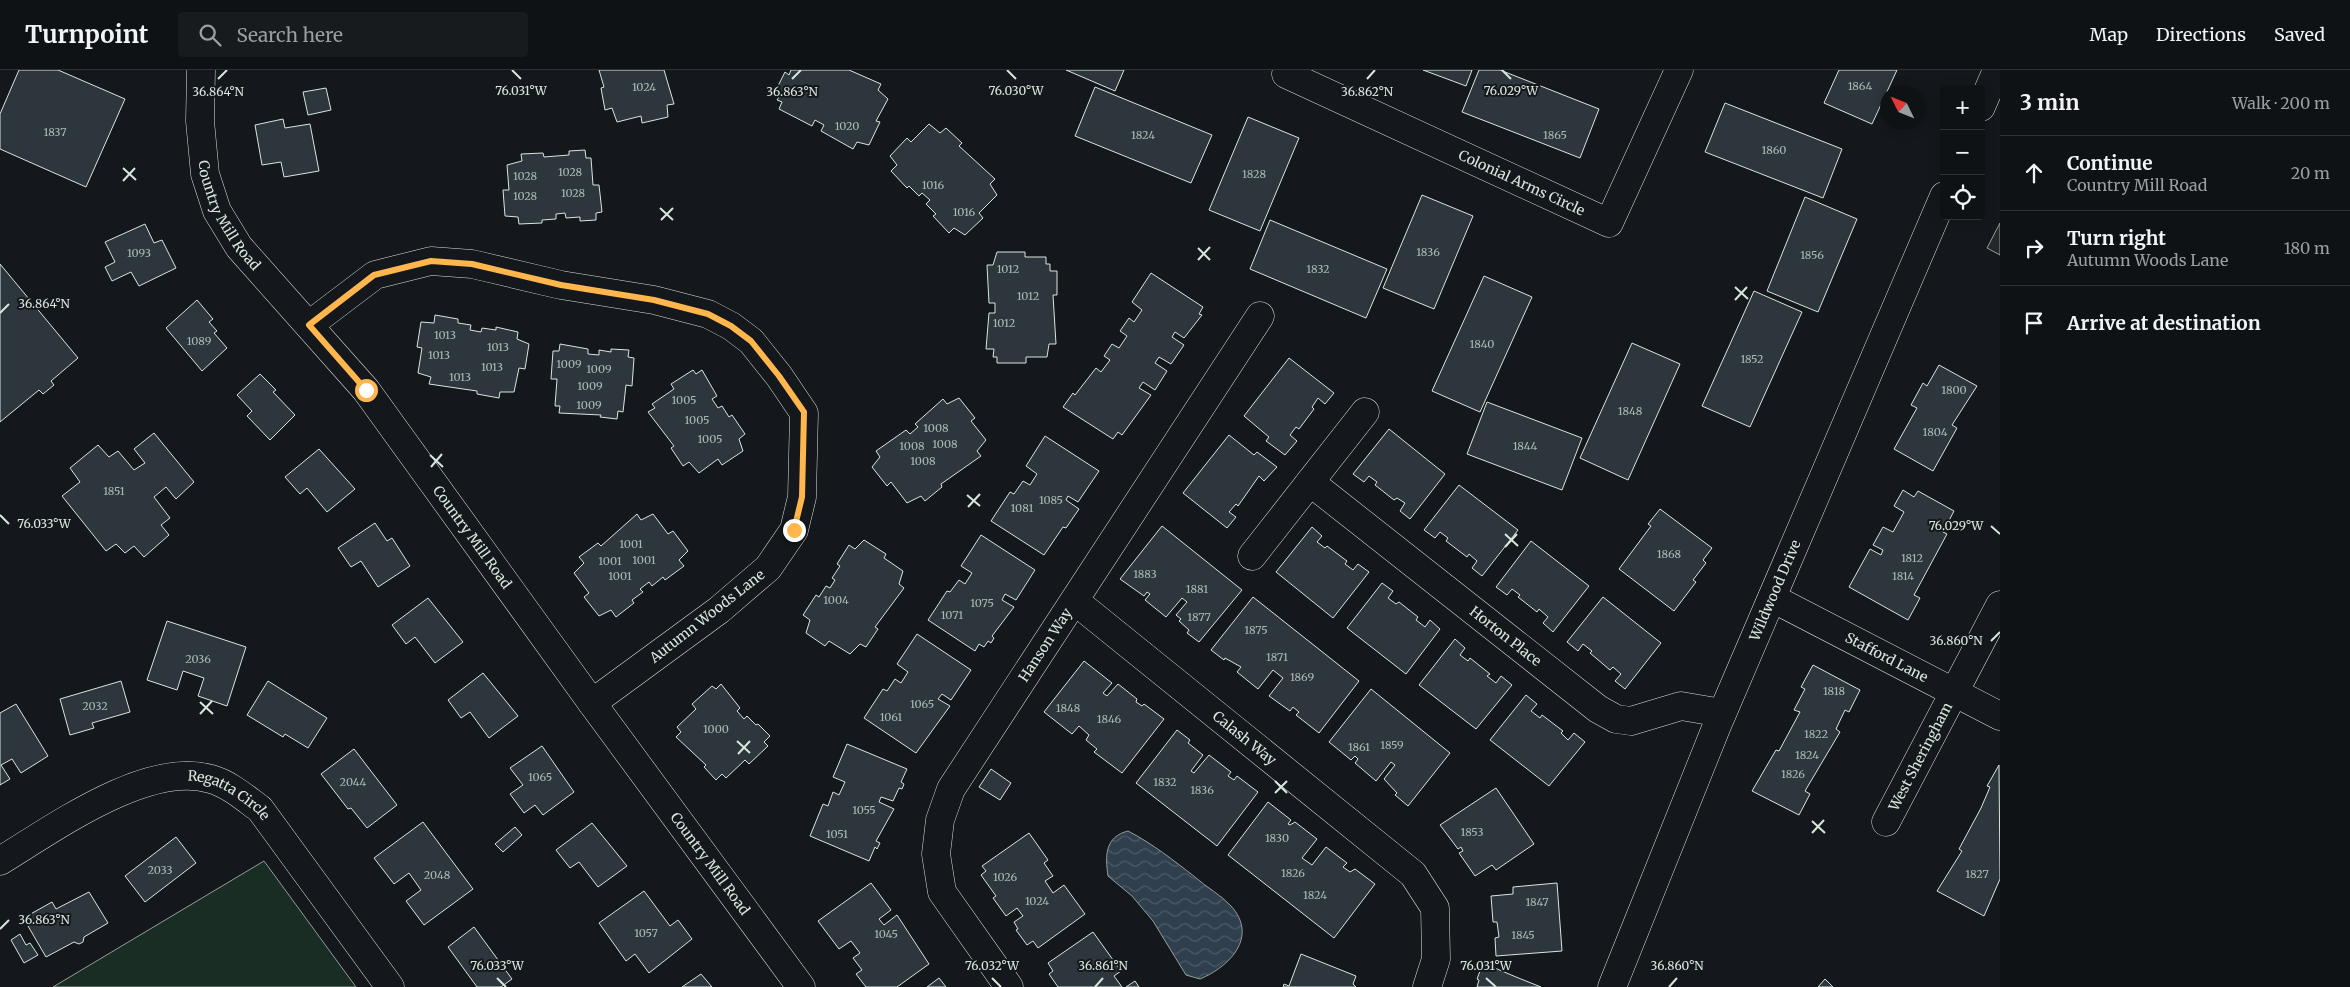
<!DOCTYPE html>
<html lang="en">
<head>
<meta charset="utf-8">
<style>
  :root { --surface:#0f1215; --page:#181b1e; --text:#f1f3f6; --muted:#9b9ea0; --line:#2f3234 }
  body { margin:0; font-family:Merriweather,serif; background:var(--page); color:var(--text) }
  .controls { position:absolute; right:15px; top:15px; display:grid; overflow:hidden; border-radius:5px; box-shadow:0 2px 12px #0003 }
  .controls button { width:45px; height:45px; display:grid; place-items:center; padding:0; border:0; border-bottom:1px solid var(--line); background:var(--surface); color:var(--text); font:25px sans-serif }
  .compass { position:absolute; left:1880px; top:15px; width:45px; height:45px; border-radius:50%; background:var(--surface); box-shadow:0 2px 12px #0003; rotate:313deg }
  .stop { position:absolute; width:15px; height:15px; margin:-11px; border:4px solid #ffb74d; border-radius:50%; background:#fff }
  .stop.end { background:#ffb74d; border-color:#fff; box-shadow:0 1px 5px #0008 }
  .list { margin:0; padding:0; list-style:none }
  h2 { display:flex; justify-content:space-between; align-items:center; height:65px; margin:0; padding:0 20px; font-size:21px }
  h2 small { font-size:16px; font-weight:400; color:var(--muted) }
  .list li { display:grid; grid-template-columns:32px 1fr auto; gap:15px; align-items:center; box-sizing:border-box; height:75px; padding:0 20px; border-top:1px solid var(--line) }
  .list b { display:block; font-size:19px; white-space:nowrap }
  .list p { margin:0; font-size:16px; white-space:nowrap; color:var(--muted) }
  .list em { font-size:16px; font-style:normal; color:var(--muted) }
  .icon { flex:none; width:28px; height:28px; fill:none; stroke:currentColor; stroke-width:2; stroke-linecap:round; stroke-linejoin:round }
  .map { position:relative; flex:none; width:2000px; height:917px; overflow:hidden }
  header { display:flex; align-items:center; gap:30px; box-sizing:border-box; height:70px; padding:0 25px; background:var(--surface); border-bottom:1px solid var(--line) }
  header strong { font-size:24px }
  nav { display:flex; gap:28px; margin-inline-start:auto; font-size:18px }
  .search { width:350px; height:45px; background:var(--page); display:flex; align-items:center; gap:12px; box-sizing:border-box; padding:0 18px; border-radius:5px; color:var(--muted); font-size:19px }
  main { display:flex }
  aside { flex:1; background:var(--surface) }
  .map>svg:first-child { display:block }
</style>
</head>
<body>
<header>
<strong>Turnpoint</strong>
<div class="search"><svg class="icon" aria-label="search" viewBox="0 0 24 24"><circle cx="10" cy="10" r="6"/><path d="M15 15l6 6"/></svg>Search here</div>
<nav><a>Map</a><a>Directions</a><a>Saved</a></nav>
</header>
<main>
<div class="map">
<svg width="2000" height="917" viewBox="0 0 2000 917">
  <defs>
    <pattern id="water-waves" width="16" height="10" patternUnits="userSpaceOnUse" patternTransform="scale(1.25)"><rect width="16" height="10" fill="#2f3f4d"/><path d="M0 5q4-4 8 0t8 0" fill="none" stroke="#4c5b66"/></pattern>
  </defs>
  <rect width="100%" height="100%" fill="#14181c"/>
  <path fill="#1a2d24" stroke="#939e99" d="M264 791 356 917H53Z"/>
  <path fill="#24282b" stroke="#939e99" d="M2000 153V185L1987 178Z"/>
  <path fill="url(#water-waves)" stroke="#939e99" d="M1128 761C1153 774 1173 790 1195 807 1206 817 1221 825 1231 836 1259 867 1229 897 1200 909L1186 905 1153 851 1132 826 1108 806C1105 785 1105 767 1128 761Z"/>
  <path fill="#2c363c" stroke="#d8e6dc" d="M19 0H58L125 29 86 117 0 79V44Z
    M599 0H664L674 34 667 35 668 47 642 53 641 46 617 52 612 38 605 40 601 18 604 17Z
    M791 0H849L881 14 878 20 888 29 876 51 880 52 869 75 857 72 853 79 821 61 824 55 815 50 812 56 779 39 782 32 777 30 779 27 774 24 785 2 789 5Z
    M1066 0H1124L1115 21Z
    M1423 0H1472L1466 16Z
    M1479 0H1500L1599 39 1580 88 1462 42Z
    M1839 0H1897L1872 54 1824 33Z
    M1095 17 1212 65 1191 113 1075 66Z
    M326 18 331 40 308 45 303 22Z
    M1725 33 1842 79 1823 128 1705 82Z
    M1248 47 1299 68 1260 161 1209 140Z
    M283 49 285 58 310 54 319 101 284 107 281 92 262 95 255 55Z
    M929 54 940 63 946 58 962 73 959 76 995 109 990 114 997 125 979 143 983 148 965 165 954 158 949 163 933 146 936 144 926 134 930 130 922 123 919 126 909 116 907 118 891 101 897 95 890 86 907 68 911 72Z
    M585 80 586 88H591L593 115H599L602 142 596 143V150L580 151V147L566 148 565 143 556 144V149L542 150V153L519 154 518 147 505 146 503 120H509L507 95 522 91 521 84 543 83 544 87 569 85V81Z
    M1422 125 1473 146 1434 239 1383 218Z
    M1805 127 1857 149 1818 242 1767 221Z
    M1270 150 1387 199 1366 248 1250 199Z
    M145 154 154 173 162 170 176 198 139 216 131 202 112 211 105 197 115 192 105 172Z
    M997 182H1025V187H1046V194H1050V201H1057V225H1053L1056 274H1049L1047 287H1026V293H997V287H993L994 279H986L989 243H995V233H989L987 195H993Z
    M0 194 78 288 51 311 54 315 43 324 39 320 0 352Z
    M1151 203 1203 237 1199 244 1202 245 1184 268 1175 262 1172 267 1184 275 1171 294 1159 287 1155 293 1167 301 1155 320 1143 312 1139 318 1151 325 1122 365 1118 362 1113 369 1063 337 1073 323 1075 325 1096 298 1101 302 1110 290 1104 286 1112 274 1119 278 1127 266 1120 261 1129 248 1134 252 1142 240 1132 232Z
    M1484 206 1532 227 1480 342 1432 321Z
    M1754 221 1802 242 1750 357 1702 336Z
    M197 230 213 249 209 252 217 261 214 263 227 278 202 301 166 258Z
    M435 245 458 249V253L471 255 470 260 481 262 482 258 496 260V257L518 262 517 269 529 274 525 299 519 298 514 322H500L499 328 477 324V321L429 314 431 307 418 303 422 278 417 277 421 252 434 253Z
    M1632 273 1680 294 1628 410 1580 388Z
    M560 274 588 279V284L599 285V280L611 282V279L629 280 628 287 634 288 632 316 626 315 623 342 618 341 617 349 600 347 601 345 559 343 560 336H555L557 309H551L553 281H559Z
    M1289 288 1334 323 1325 334 1318 328 1312 337 1314 339 1299 359 1296 357 1290 365 1297 371 1285 385 1266 371 1269 367 1244 346Z
    M1939 295 1977 316 1952 355 1957 358 1933 401 1894 379 1917 338 1911 335 1923 313 1927 316Z
    M693 300 696 304 702 300 717 326 712 329 718 338 722 336 729 347 732 345 745 364 739 369 743 381 722 395 718 389 699 403 689 392 683 396 671 378 674 376 648 342 655 338 652 334 674 319 671 314Z
    M260 304 276 320 273 322 295 345 270 370 247 346 252 341 237 325Z
    M959 328 975 348 971 351 986 370 977 381 981 386 941 414 942 417 925 431 921 426 907 433 891 412 887 416 872 397 880 387 876 381 906 360 910 364 918 357 915 354 943 329 947 334Z
    M1487 332 1582 368 1562 420 1467 384Z
    M1389 359 1445 404 1410 449 1400 441 1405 433 1397 428 1394 430 1375 415 1377 412 1369 406 1364 412 1353 404Z
    M154 363 194 412 176 429 166 417 154 427 170 448 161 455 169 465 144 487 134 476 125 483 116 474 106 481 62 426 80 412 70 398 98 375 109 387 118 381 134 400 145 393 134 379Z
    M1229 365 1254 385 1257 382 1277 397 1264 411 1259 406 1238 436 1236 434 1229 442 1236 447 1227 458 1183 423Z
    M1045 366 1099 401 1078 432 1068 426 1066 430 1079 439 1066 458 1063 457 1044 485 991 451 1010 422 1014 424 1023 411 1030 415 1037 404 1026 396Z
    M319 379 355 419 327 442 307 418 300 424 285 407Z
    M1459 415 1518 460 1482 506 1472 498 1477 491 1469 484 1467 487 1446 471 1448 468 1440 462 1435 468 1424 460Z
    M1903 420 1914 427 1918 421 1954 441 1943 462 1947 464 1914 525 1920 528 1908 550 1849 517 1870 479 1881 485 1883 480 1873 475 1883 457 1893 462 1904 442 1894 436Z
    M1660 439 1712 478 1703 490 1706 493 1693 510 1696 512 1674 541 1619 499 1651 456 1648 454Z
    M637 444 641 450 653 444 668 464 673 461 688 481 679 490 684 496 665 510 663 507 652 516 649 512 640 519 643 522 632 530 634 533 616 547 611 540 599 546 584 527 589 523 574 503 584 493 579 487 598 473 601 476Z
    M375 453 387 471 392 468 410 496 378 517 361 491 351 497 338 478Z
    M1162 456 1242 520 1199 572 1187 563 1189 560 1179 551 1181 549 1176 545 1187 532 1182 528 1166 547 1145 530 1150 524 1147 522 1144 526 1120 509Z
    M1312 457 1322 466 1317 472 1325 478 1327 476 1347 491 1345 494 1353 500 1358 494 1369 502 1333 548 1276 502Z
    M981 465 1035 500 1016 530 1005 524 1002 530 1014 537 992 566 994 568 991 573 988 571 984 577 979 574 975 581 928 550 947 521 950 522 959 510 965 514 972 503 961 496Z
    M864 470 886 484 884 488 903 501 899 514 904 518 875 557 878 559 866 577 860 574 850 584 829 571 825 576 806 563 810 550 803 545 816 525 819 527 826 516 830 518 835 510 832 508 840 496 837 494 849 475 855 479Z
    M1531 471 1589 516 1553 562 1543 553 1548 547 1539 539 1537 542 1518 527 1520 525 1512 519 1507 525 1496 517Z
    M1382 513 1393 521 1388 528 1396 534 1399 532 1418 547 1416 550 1425 557 1430 550 1440 559 1406 604 1347 558Z
    M1253 527 1359 611 1319 663 1296 645 1299 642 1293 637 1290 641 1269 626 1283 608 1273 600 1258 619 1237 602 1241 597 1225 588 1224 590 1211 580Z
    M1603 527 1661 573 1625 619 1615 611 1621 604 1613 597 1610 600 1590 583 1592 581 1583 574 1578 581 1567 572Z
    M428 528 463 572 435 593 415 567 406 574 392 555Z
    M167 551 246 577 227 636 198 626 204 608 183 601 177 620 147 610Z
    M917 564 971 600 951 630 942 624 938 629 950 636 916 683 864 648 883 619 887 621 895 609 901 613 908 602 897 594Z
    M1455 569 1465 578 1460 585 1468 591 1470 588 1490 604 1487 606 1496 613 1501 606 1512 615 1476 659 1419 615Z
    M1084 591 1112 613 1103 623 1107 626 1118 614 1137 629 1136 632 1142 636 1144 634 1164 649 1122 703 1094 682 1097 679 1086 670 1089 665 1079 656 1072 664 1044 642Z
    M1813 595 1860 620 1849 642 1845 640 1836 659 1840 662 1805 721 1810 724 1799 745 1752 721 1776 680 1779 681 1800 642 1794 640 1805 619 1801 617Z
    M483 603 518 646 489 668 470 642 461 648 448 630Z
    M121 611 130 642 92 653 94 658 70 665 60 629Z
    M268 611 327 648 308 678 285 664 283 667 247 645Z
    M721 614 740 638 737 641 744 649 747 646 756 655 758 654 770 666 764 672 768 676 749 694 745 690 726 708 722 704 716 710 704 697 706 695 676 667 681 662 677 657 696 639 692 634 712 616 716 619Z
    M1371 619 1450 683 1408 736 1395 725 1397 723 1384 709 1395 695 1391 692 1376 711 1355 693 1358 689 1355 686 1351 690 1329 672Z
    M1526 625 1537 634 1531 641 1540 648 1542 645 1563 661 1561 663 1568 670 1574 663 1585 672 1549 716 1490 670Z
    M16 634 48 686 21 703 12 689 1 695 10 709 0 715V643Z
    M1177 660 1190 670 1188 673 1203 685 1191 701 1194 703 1209 685 1231 702 1228 706 1234 710 1237 706 1258 722 1217 776 1136 713Z
    M847 674 907 699 901 712 904 714 902 719 899 718 893 731 881 727 879 732 894 739 876 771 880 773 877 779 875 777 869 791 810 766 823 734 828 736 833 722 839 725 845 712 833 707Z
    M542 676 574 722 543 745 535 735 524 743 510 724 523 715 510 698Z
    M354 679 397 735 367 758 351 738 348 739 321 704Z
    M1999 695 2000 809 1984 846 1937 821 1962 781 1959 779 1981 738 1990 717 1987 716Z
    M991 699 1011 713 1000 730 979 717Z
    M1496 718 1534 774 1496 800 1492 795 1475 806 1459 783 1463 781 1461 777 1458 779 1440 755Z
    M1268 732 1291 750 1288 754 1290 755 1295 752 1317 769 1302 788 1312 795 1326 777 1347 793 1343 797 1350 802 1355 799 1375 814 1334 868 1228 785Z
    M423 752 473 819 424 855 406 831 421 820 409 803 394 814 374 788Z
    M592 753 627 796 598 817 579 792 570 798 556 780Z
    M515 757 522 765 503 782 495 774Z
    M1029 763 1048 790 1044 793 1053 806 1045 811 1053 823 1064 815 1085 844 1038 878 1033 871 1027 875 1016 860 1018 859 1014 852 1023 846 1017 838 1006 846 993 828 996 826 981 805 986 801 982 796Z
    M176 767 196 793 145 832 125 806Z
    M871 813 891 840 879 849 884 855 897 845 929 894 897 917H866L856 904 862 900 853 888 860 883 851 871 839 879 818 851Z
    M1557 813 1562 881 1496 886 1495 868 1499 867 1497 852H1493L1491 826 1513 824V817Z
    M644 821 670 856 678 850 692 869 649 903 635 884 626 891 599 853Z
    M89 822 108 853 84 867 83 872 79 874 74 872 46 887 28 856 31 854 27 846 52 832 56 839Z
    M474 857 512 909 501 917H477L448 877Z
    M1093 862 1121 901 1114 906 1122 917H1058L1049 904 1053 901 1048 893Z
    M20 864 26 875 30 873 38 885 24 893 11 870Z
    M1301 884 1356 906 1353 914 1356 917H1283L1284 914 1289 916Z
    M1483 893 1516 907 1541 917H1477L1479 910 1477 909Z
    M701 904 712 917H682Z
    M939 908 946 917H927Z
    M1825 909 1833 917H1818Z
    M1135 911 1139 917H1126Z"/>
  <g fill="none" stroke-linecap="round" stroke-linejoin="round">
    <defs>
      <g id="minor">
        <path id="s1" d="M201 0 200 51 205 104 217 141 239 177 366 320 592 633 801 917"/>
        <path id="s2" d="M1288 0 1286 4 1609 153 1679 0"/>
        <path d="M1981 37 1997 0"/>
        <path d="M309 255 375 205 431 191 472 194 561 215 654 230 708 244 731 256 751 271 779 306 804 343 802 427 794 460 768 498 719 540 592 633"/>
        <path id="s3" d="M1310 412 1598 639 1616 649 1631 651 1681 636 1722 643"/>
        <path d="M1252 486 1365 342"/>
        <path id="s4" d="M1772 528 2000 646"/>
        <path id="s5" d="M1075 531 1413 804 1435 838 1436 889 1427 917"/>
        <path id="s6" d="M1886 752 2000 535"/>
        <path id="s7" d="M0 791C53 759 147 690 211 709 229 714 245 728 260 739L390 917"/>
        <path id="s8" d="M1009 917 942 822 936 784 940 750 951 719 1260 246"/>
        <path id="s9" d="M1612 917 1716 658 1944 126"/>
      </g>
    </defs>
    <use href="#minor" stroke="#d8e6dc" stroke-width="29"/>
    <use href="#minor" stroke="#14181c" stroke-width="28"/>
  </g>
  <g fill="none" stroke-linecap="round" stroke-linejoin="round">
    <path stroke="#ffb74d" stroke-width="6" d="M366 320 309 255 374 205 431 191 472 194 561 215 654 230 708 244 731 256 751 271 779 306 804 342 802 427 794 460"/>
  </g>
  <path fill="none" stroke="#d8e6dc" stroke-width="2" d="M512 0 521 9M1007 0 1016 9M1502 0 1511 9M218 9 227 0M792 9 801 0M1367 9 1375 0M123 98 136 110M123 111 135 98M660 138 673 150M661 150 673 138M1198 178 1210 190M1198 190 1210 177M1735 217 1748 229M1735 230 1747 217M0 243 9 234M430 385 443 397M431 397 442 384M967 425 980 436M968 437 980 424M0 445 9 454M1991 456 2000 464M1505 464 1518 476M1505 477 1517 464M1991 571 2000 562M200 632 213 644M200 644 212 631M737 671 750 683M738 684 750 671M1275 711 1287 723M1275 723 1287 711M1812 751 1825 763M1812 763 1824 750M0 859 9 850M497 908 506 917M992 908 1001 917M1486 908 1496 917M1095 917 1103 908M1669 917 1677 908"/>
  <g text-anchor="middle" dominant-baseline="central" stroke-width="4" stroke-linejoin="round" paint-order="stroke">
    <g font-size="11" fill="#adbab4">
      <text x="1860" y="16">1864</text>
      <text x="644" y="17">1024</text>
      <text x="847" y="56">1020</text>
      <text x="55" y="62">1837</text>
      <text x="1143" y="65">1824</text>
      <text x="1555" y="65">1865</text>
      <text x="1774" y="80">1860</text>
      <text x="570" y="102">1028</text>
      <text x="1254" y="104">1828</text>
      <text x="525" y="106">1028</text>
      <text x="933" y="115">1016</text>
      <text x="573" y="123">1028</text>
      <text x="525" y="126">1028</text>
      <text x="964" y="142">1016</text>
      <text x="1428" y="182">1836</text>
      <text x="139" y="183">1093</text>
      <text x="1812" y="185">1856</text>
      <text x="1008" y="199">1012</text>
      <text x="1318" y="199">1832</text>
      <text x="1028" y="226">1012</text>
      <text x="1004" y="253">1012</text>
      <text x="445" y="265">1013</text>
      <text x="199" y="271">1089</text>
      <text x="1482" y="274">1840</text>
      <text x="498" y="277">1013</text>
      <text x="439" y="285">1013</text>
      <text x="1752" y="289">1852</text>
      <text x="569" y="294">1009</text>
      <text x="492" y="297">1013</text>
      <text x="599" y="299">1009</text>
      <text x="460" y="307">1013</text>
      <text x="590" y="316">1009</text>
      <text x="1954" y="320">1800</text>
      <text x="684" y="330">1005</text>
      <text x="589" y="335">1009</text>
      <text x="1630" y="341">1848</text>
      <text x="697" y="350">1005</text>
      <text x="936" y="358">1008</text>
      <text x="1935" y="362">1804</text>
      <text x="710" y="369">1005</text>
      <text x="945" y="374">1008</text>
      <text x="912" y="376">1008</text>
      <text x="1525" y="376">1844</text>
      <text x="923" y="391">1008</text>
      <text x="114" y="421">1851</text>
      <text x="1051" y="430">1085</text>
      <text x="1022" y="438">1081</text>
      <text x="631" y="474">1001</text>
      <text x="1669" y="484">1868</text>
      <text x="1912" y="488">1812</text>
      <text x="644" y="490">1001</text>
      <text x="610" y="491">1001</text>
      <text x="1145" y="504">1883</text>
      <text x="620" y="506">1001</text>
      <text x="1903" y="506">1814</text>
      <text x="1197" y="519">1881</text>
      <text x="836" y="530">1004</text>
      <text x="982" y="533">1075</text>
      <text x="952" y="545">1071</text>
      <text x="1199" y="547">1877</text>
      <text x="1256" y="560">1875</text>
      <text x="1277" y="587">1871</text>
      <text x="198" y="589">2036</text>
      <text x="1302" y="607">1869</text>
      <text x="1834" y="621">1818</text>
      <text x="922" y="634">1065</text>
      <text x="95" y="636">2032</text>
      <text x="1068" y="638">1848</text>
      <text x="891" y="647">1061</text>
      <text x="1109" y="649">1846</text>
      <text x="716" y="659">1000</text>
      <text x="1816" y="664">1822</text>
      <text x="1392" y="675">1859</text>
      <text x="1359" y="677">1861</text>
      <text x="1807" y="685">1824</text>
      <text x="1793" y="704">1826</text>
      <text x="540" y="707">1065</text>
      <text x="353" y="712">2044</text>
      <text x="1165" y="712">1832</text>
      <text x="1202" y="720">1836</text>
      <text x="864" y="740">1055</text>
      <text x="1472" y="762">1853</text>
      <text x="837" y="764">1051</text>
      <text x="1277" y="768">1830</text>
      <text x="160" y="800">2033</text>
      <text x="1293" y="803">1826</text>
      <text x="1977" y="804">1827</text>
      <text x="437" y="805">2048</text>
      <text x="1005" y="807">1026</text>
      <text x="1315" y="825">1824</text>
      <text x="1037" y="831">1024</text>
      <text x="1537" y="832">1847</text>
      <text x="646" y="863">1057</text>
      <text x="886" y="864">1045</text>
      <text x="1523" y="865">1845</text>
    </g>
    <g font-size="14" fill="#d8e6dc" stroke="#14181c">
      <text stroke="none"><textPath href="#s2" startOffset="264">Colonial Arms Circle</textPath></text>
      <text stroke="none"><textPath href="#s1" startOffset="152">Country Mill Road</textPath></text>
      <text stroke="none"><textPath href="#s1" startOffset="558">Country Mill Road</textPath></text>
      <text stroke="none"><textPath href="#s9" startOffset="429">Wildwood Drive</textPath></text>
      <text transform="translate(707 546) rotate(-38)">Autumn Woods Lane</text>
      <text stroke="none"><textPath href="#s3" startOffset="249">Horton Place</textPath></text>
      <text stroke="none"><textPath href="#s8" startOffset="394">Hanson Way</textPath></text>
      <text stroke="none"><textPath href="#s4" startOffset="129">Stafford Lane</textPath></text>
      <text stroke="none"><textPath href="#s5" startOffset="218">Calash Way</textPath></text>
      <text stroke="none"><textPath href="#s6" startOffset="74">West Sheringham</textPath></text>
      <text stroke="none"><textPath href="#s7" startOffset="255">Regatta Circle</textPath></text>
      <text stroke="none"><textPath href="#s1" startOffset="962">Country Mill Road</textPath></text>
    </g>
  </g>
  <g font-size="12" text-anchor="middle" fill="#d8e6dc" stroke="#14181c" stroke-width="4" stroke-linejoin="round" paint-order="stroke">
    <text x="521" y="25">76.031°W</text>
    <text x="1016" y="25">76.030°W</text>
    <text x="1511" y="25">76.029°W</text>
    <text x="218" y="26">36.864°N</text>
    <text x="792" y="26">36.863°N</text>
    <text x="1367" y="26">36.862°N</text>
    <text x="44" y="238">36.864°N</text>
    <text x="44" y="458">76.033°W</text>
    <text x="1956" y="460">76.029°W</text>
    <text x="1956" y="575">36.860°N</text>
    <text x="44" y="854">36.863°N</text>
    <text x="1103" y="900">36.861°N</text>
    <text x="1677" y="900">36.860°N</text>
    <text x="497" y="900">76.033°W</text>
    <text x="992" y="900">76.032°W</text>
    <text x="1486" y="900">76.031°W</text>
  </g>
</svg>
<div class="controls">
<button>+</button>
<button>−</button>
<button><svg class="icon" aria-label="locate" viewBox="0 0 24 24"><circle cx="12" cy="12" r="6"/><path d="M12 2v4M12 18v4M2 12h4M18 12h4"/></svg></button>
</div>
<svg class="compass" viewBox="-18 -18 36 36"><path d="M0-13l5 13h-10z" fill="#e53935"/><path d="M0 13l5-13h-10z" fill="#9b9ea0"/></svg>
<div class="stop" style="left:366px;top:320px"></div>
<div class="stop end" style="left:794px;top:460px"></div>
</div>
<aside>
<h2>3 min<small>Walk · 200 m</small></h2>
<ul class="list">
<li><svg class="icon" aria-label="ahead" viewBox="0 0 24 24"><path d="M12 20V5M6 11l6-6 6 6"/></svg><div><b>Continue</b><p>Country Mill Road</p></div><em>20 m</em></li>
<li><svg class="icon" aria-label="right" viewBox="0 0 24 24"><path d="M7 20v-9h11M14 6l5 5-5 5"/></svg><div><b>Turn right</b><p>Autumn Woods Lane</p></div><em>180 m</em></li>
<li><svg class="icon" aria-label="arrive" viewBox="0 0 24 24"><path d="M6 21V4h12l-3 4 3 4H6"/></svg><div><b>Arrive at destination</b></div></li>
</ul>
</aside>
</main>
</body>
</html>
